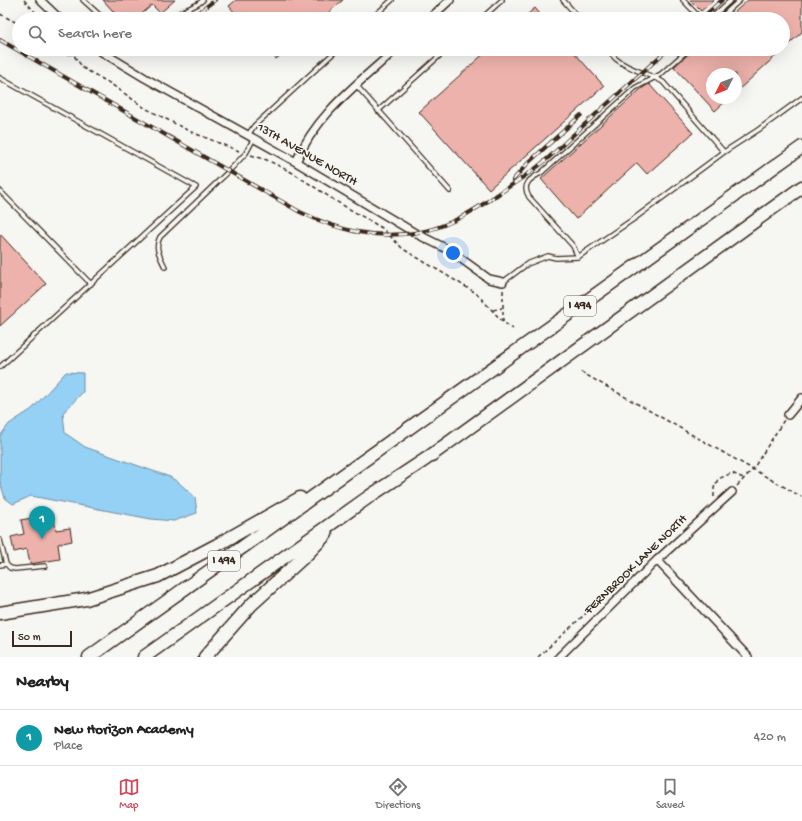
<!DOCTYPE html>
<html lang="en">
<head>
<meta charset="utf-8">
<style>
  :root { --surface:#fff; --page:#f2f2f2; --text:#222; --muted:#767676; --line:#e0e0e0; --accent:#d1495b }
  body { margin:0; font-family:"Gochi Hand",sans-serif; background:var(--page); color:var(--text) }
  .compass { position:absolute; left:706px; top:68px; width:36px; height:36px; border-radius:50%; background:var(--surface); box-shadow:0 4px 16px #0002; rotate:228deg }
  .scale { position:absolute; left:12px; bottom:10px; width:60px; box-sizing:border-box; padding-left:4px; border:2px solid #3b2a1e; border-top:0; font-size:11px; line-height:14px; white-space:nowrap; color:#3b2a1e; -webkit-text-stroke:3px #f6f6f2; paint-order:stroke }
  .you { position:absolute; left:453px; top:253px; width:14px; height:14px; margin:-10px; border:3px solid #fff; border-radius:50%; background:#1a73e8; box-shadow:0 0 0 6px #1a73e833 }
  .badge { display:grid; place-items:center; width:26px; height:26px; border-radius:50%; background:var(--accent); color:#fff; font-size:13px; font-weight:700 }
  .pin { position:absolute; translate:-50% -33px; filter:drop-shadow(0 1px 2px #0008) }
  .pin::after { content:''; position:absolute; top:21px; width:14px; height:12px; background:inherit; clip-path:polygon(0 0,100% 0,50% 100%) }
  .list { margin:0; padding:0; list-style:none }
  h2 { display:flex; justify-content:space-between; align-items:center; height:52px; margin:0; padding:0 16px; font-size:17px }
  h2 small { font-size:13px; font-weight:400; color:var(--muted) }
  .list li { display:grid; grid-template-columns:26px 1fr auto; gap:12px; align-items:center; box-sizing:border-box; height:56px; padding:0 16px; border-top:1px solid var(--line) }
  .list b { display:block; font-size:15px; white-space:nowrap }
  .list p { margin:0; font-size:13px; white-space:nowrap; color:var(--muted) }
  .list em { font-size:13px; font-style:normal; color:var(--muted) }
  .icon { flex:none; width:22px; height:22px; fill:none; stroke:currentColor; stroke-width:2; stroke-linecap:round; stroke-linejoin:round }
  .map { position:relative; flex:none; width:802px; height:657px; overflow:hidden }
  .search { position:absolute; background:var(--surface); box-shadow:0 4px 16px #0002; left:12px; right:12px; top:12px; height:44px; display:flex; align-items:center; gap:10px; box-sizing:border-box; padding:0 14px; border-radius:22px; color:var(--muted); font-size:15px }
  .sheet { height:108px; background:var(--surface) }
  nav { display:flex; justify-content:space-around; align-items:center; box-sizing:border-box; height:56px; border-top:1px solid var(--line); background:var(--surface); font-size:11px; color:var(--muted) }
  nav a { display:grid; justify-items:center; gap:2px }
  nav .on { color:var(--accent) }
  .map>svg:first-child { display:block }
</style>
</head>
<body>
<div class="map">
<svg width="802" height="657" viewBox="0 0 802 657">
  <rect width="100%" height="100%" fill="#f6f6f2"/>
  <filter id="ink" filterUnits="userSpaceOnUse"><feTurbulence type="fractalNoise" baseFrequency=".025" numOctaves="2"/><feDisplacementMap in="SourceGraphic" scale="8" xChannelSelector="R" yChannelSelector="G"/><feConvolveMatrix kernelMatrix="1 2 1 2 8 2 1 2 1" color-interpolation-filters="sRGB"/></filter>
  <g filter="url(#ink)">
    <path fill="#95d0f5" stroke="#718e9f" d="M66 372 83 373V392L63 413 65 433 85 447 170 477 178 482 195 497 197 513 174 521 151 519 31 496 13 504 5 498 0 482V436L9 424 32 409Z"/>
    <path fill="#edb2ab" stroke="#3b2a1e" d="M103 0H175L160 13 152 5 136 19H120Z
      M236 0H343L321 19H240L229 6Z
      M690 0H714L701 11Z
      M748 0H802V32L736 92V74H712V98H729L715 111 674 67 694 49H783V19H727Z
      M535 8 544 19H522Z
      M267 49H288L276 59Z
      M489 49H571L604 86 489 189 419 112Z
      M649 84 693 133 647 174 637 163 576 219 541 179 641 89Z
      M0 234 46 284 0 326Z
      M53 514 56 530 70 528 72 541 58 544 60 559 30 564 27 549 14 552 11 537 24 534 21 520Z"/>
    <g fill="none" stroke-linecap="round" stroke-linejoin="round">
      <defs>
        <path id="lane" d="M83 0 104 19
          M563 0 580 19
          M683 0 701 19
          M167 19 198 4 203 0
          M371 19 392 0
          M481 19 502 0
          M710 19 731 0
          M719 19 740 0
          M607 49C610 52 613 56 616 59 629 70 648 73 663 82L724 152 758 130 802 98
          M0 78 196 187 0 367
          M356 85 450 191
          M378 111 447 49
          M248 135 254 126 338 49
          M0 191 91 284
          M578 257 573 246 529 197C521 184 531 178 541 173L635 88 661 74 689 49
          M165 267C160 256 154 248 160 237L229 171 246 153 254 138
          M503 282 527 264 548 256 556 258 578 257 635 218 724 152
          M0 540 6 564 0 565
          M6 564 10 568 15 569 45 566"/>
        <path id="street" d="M40 0 60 19
          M429 19 450 0
          M97 49 145 78 296 162 415 233 449 250 489 279 503 282
          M296 162C316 114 359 83 396 49
          M788 415 802 398
          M657 560 748 657
          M559 657 657 560 732 492"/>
        <path id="highway" d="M0 613 86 599 158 576 217 545 300 498
          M89 657 802 147
          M144 657 370 496 426 459 802 187
          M205 657 251 605 307 554 326 534"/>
      </defs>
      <use href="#lane" stroke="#3b2a1e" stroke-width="6"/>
      <use href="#street" stroke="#3b2a1e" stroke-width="10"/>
      <use href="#highway" stroke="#3b2a1e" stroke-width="15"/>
      <path stroke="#3b2a1e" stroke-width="1.5" stroke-dasharray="4 3" stroke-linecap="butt" d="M24 0 35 12 40 19
        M0 14 19 24
        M73 49 75 57 83 68 111 84 145 108 189 131 239 151
        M251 155 267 160 293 173 334 200 382 228 403 249 476 293 503 322 513 329
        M503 290V322
        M493 310 502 308
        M581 372 802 497
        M737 486 753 469 784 420
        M714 497V488L718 479 732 473 743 478
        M538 657 650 555"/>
      <use href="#lane" stroke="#f6f6f2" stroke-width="3.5"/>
      <use href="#street" stroke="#f6f6f2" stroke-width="7"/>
      <use href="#highway" stroke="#f6f6f2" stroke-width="12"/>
      <defs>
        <path id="rail" d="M186 19 199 12 215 0
          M701 19 722 0
          M0 40 300 212C338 230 371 239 414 233 443 229 467 215 491 199 506 189 521 179 536 168 552 156 567 140 583 126 611 100 640 75 668 49
          M38 49 69 53 104 49
          M513 180 528 163 581 115"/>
      </defs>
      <use href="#rail" stroke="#3b2a1e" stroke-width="4"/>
      <use href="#rail" stroke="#f6f6f2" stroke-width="2.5" stroke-dasharray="8" stroke-linecap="butt"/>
    </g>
  </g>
  <g text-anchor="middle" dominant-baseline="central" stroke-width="3.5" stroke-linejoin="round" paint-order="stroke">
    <g fill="#f6f6f2" stroke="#73675e" stroke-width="1">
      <rect x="564" y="296" width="32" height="20" rx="3"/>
      <rect x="208" y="551" width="32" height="20" rx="3"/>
    </g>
    <g font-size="12" font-weight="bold" fill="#3b2a1e">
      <text x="580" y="306">I 494</text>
      <text x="224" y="561">I 494</text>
    </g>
    <g font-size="13" fill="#3b2a1e" stroke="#f6f6f2">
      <text transform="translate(307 155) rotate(30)">13TH AVENUE NORTH</text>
      <text transform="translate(636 565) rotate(-44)">FERNBROOK LANE NORTH</text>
    </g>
  </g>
</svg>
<svg class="compass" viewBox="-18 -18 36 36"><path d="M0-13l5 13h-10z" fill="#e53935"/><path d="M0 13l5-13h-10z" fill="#767676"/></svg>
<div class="scale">50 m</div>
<div class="you"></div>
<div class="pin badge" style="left:42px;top:539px;background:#0f9aa8">1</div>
<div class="search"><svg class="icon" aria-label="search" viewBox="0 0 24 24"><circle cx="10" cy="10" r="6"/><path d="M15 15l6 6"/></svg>Search here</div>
</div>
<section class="sheet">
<h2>Nearby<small></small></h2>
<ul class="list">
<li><span class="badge" style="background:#0f9aa8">1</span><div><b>New Horizon Academy</b><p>Place</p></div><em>420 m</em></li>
</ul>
</section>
<nav>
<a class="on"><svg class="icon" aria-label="map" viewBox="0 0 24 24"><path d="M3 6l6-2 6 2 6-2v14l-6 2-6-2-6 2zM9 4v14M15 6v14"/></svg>Map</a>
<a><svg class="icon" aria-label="directions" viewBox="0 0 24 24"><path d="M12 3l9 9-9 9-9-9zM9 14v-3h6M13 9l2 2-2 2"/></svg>Directions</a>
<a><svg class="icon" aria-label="saved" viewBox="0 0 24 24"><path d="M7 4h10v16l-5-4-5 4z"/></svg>Saved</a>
</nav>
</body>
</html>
